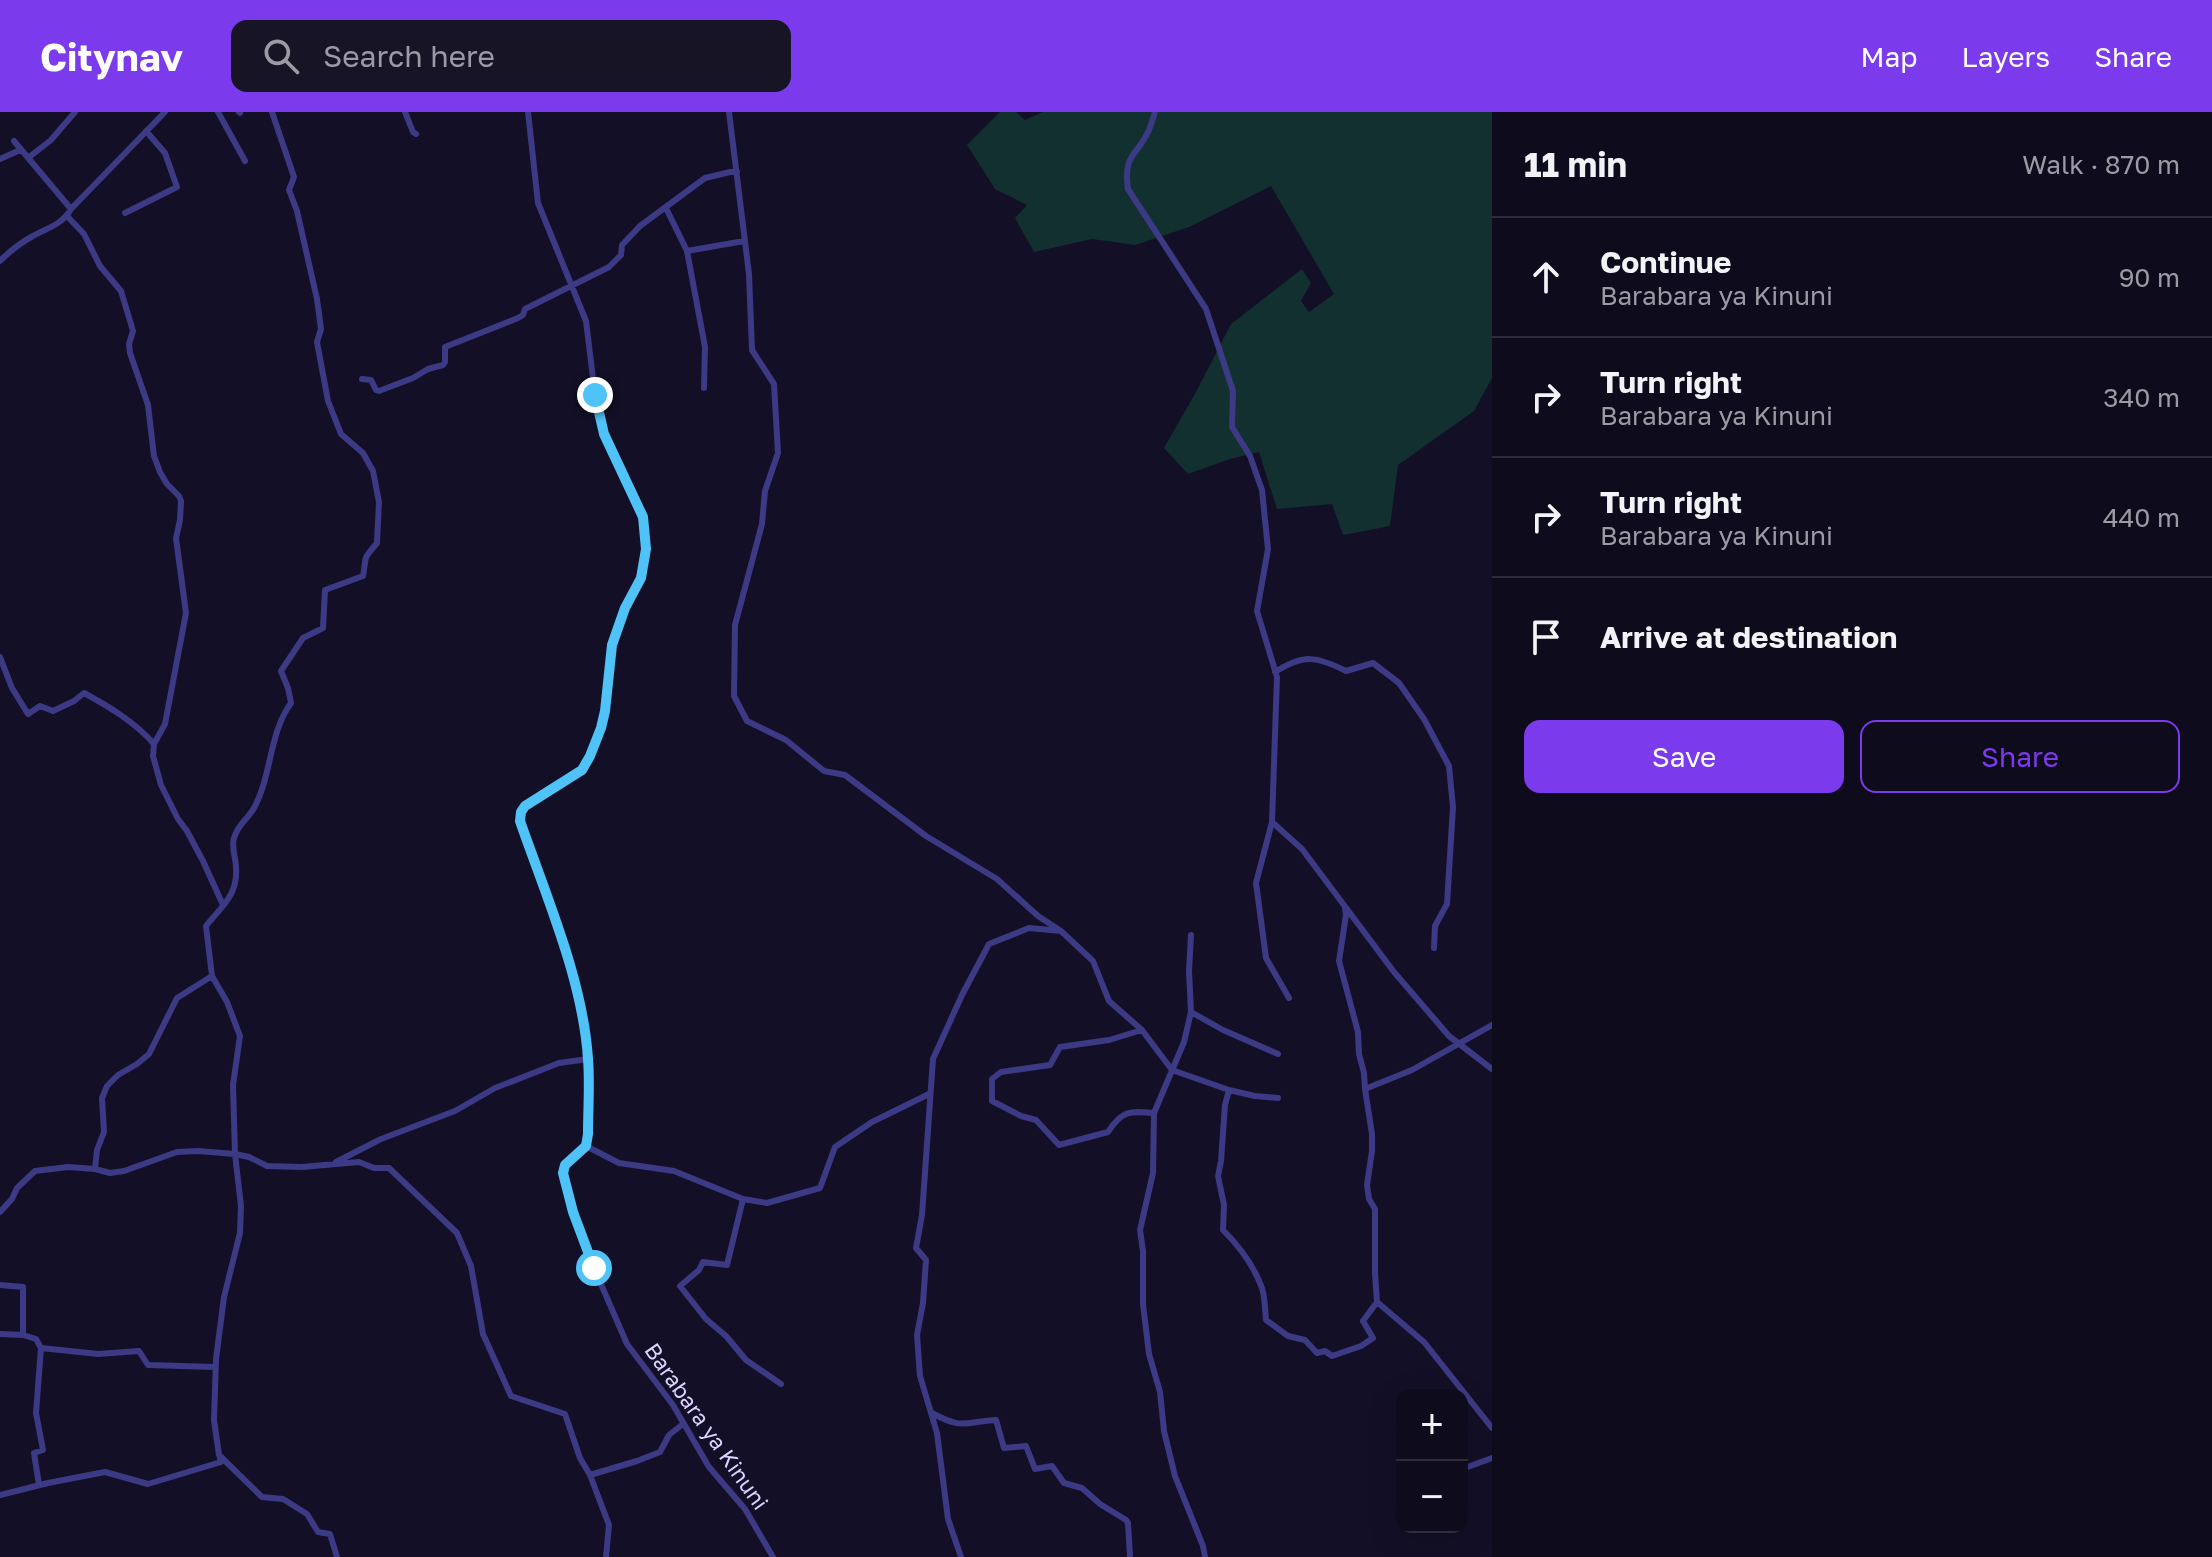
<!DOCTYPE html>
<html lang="en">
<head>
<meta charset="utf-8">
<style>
  :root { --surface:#0e0b1c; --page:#171425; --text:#f1f3f6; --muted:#9b9ba3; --line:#2e2b3b; --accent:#7c3aed }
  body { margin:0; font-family:"Golos Text",sans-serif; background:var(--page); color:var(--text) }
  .controls { position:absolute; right:24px; bottom:24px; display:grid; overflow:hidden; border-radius:16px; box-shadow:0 8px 32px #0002 }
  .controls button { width:72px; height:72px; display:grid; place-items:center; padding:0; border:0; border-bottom:2px solid var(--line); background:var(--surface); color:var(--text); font:40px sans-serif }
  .stop { position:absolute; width:24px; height:24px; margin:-18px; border:6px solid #4fc3f7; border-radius:50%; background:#fff }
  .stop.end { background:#4fc3f7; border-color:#fff; box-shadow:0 2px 8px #0008 }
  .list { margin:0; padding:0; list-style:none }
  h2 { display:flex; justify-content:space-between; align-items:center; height:104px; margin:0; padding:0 32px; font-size:34px }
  h2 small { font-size:26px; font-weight:400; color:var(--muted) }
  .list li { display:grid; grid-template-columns:52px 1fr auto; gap:24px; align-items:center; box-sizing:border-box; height:120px; padding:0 32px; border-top:2px solid var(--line) }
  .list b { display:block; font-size:30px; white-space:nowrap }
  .list p { margin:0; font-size:26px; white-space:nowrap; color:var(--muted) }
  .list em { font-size:26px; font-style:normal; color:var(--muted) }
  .actions { display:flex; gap:16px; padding:24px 32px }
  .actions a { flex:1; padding:18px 0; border:2px solid var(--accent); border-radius:16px; text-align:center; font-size:28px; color:var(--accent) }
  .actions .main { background:var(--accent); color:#fff }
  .icon { flex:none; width:44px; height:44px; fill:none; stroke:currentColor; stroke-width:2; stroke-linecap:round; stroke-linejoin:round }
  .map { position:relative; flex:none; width:1492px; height:1445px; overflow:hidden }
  header { display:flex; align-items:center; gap:48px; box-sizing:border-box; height:112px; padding:0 40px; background:var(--accent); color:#fff }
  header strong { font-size:38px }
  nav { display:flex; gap:44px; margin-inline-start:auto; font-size:28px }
  .search { width:560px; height:72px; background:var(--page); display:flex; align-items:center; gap:20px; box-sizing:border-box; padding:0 28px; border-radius:16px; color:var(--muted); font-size:30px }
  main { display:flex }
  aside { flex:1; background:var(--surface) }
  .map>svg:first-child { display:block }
</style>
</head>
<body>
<header>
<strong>Citynav</strong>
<div class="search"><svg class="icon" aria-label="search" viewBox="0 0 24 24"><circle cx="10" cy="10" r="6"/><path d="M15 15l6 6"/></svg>Search here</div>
<nav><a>Map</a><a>Layers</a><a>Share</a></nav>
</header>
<main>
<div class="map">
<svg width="1492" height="1445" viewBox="0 0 1492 1445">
  <rect width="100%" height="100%" fill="#130f26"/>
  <path fill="#12302f" d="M1000 0H1016L1025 8 1043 0H1492V266L1474 299 1398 353 1390 414 1343 423 1332 392 1277 397 1259 340 1230 347 1188 362 1164 336 1196 280 1231 212 1302 157 1311 171 1301 189 1309 200 1334 182 1271 74 1189 115 1135 133 1092 127 1034 140 1015 106 1027 93 995 77 967 33Z"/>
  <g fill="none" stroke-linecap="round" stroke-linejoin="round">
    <path stroke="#3d3a85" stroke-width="6" d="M218 0 245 49
      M239 0 240 1
      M272 0 294 65 289 78 297 99 317 187 321 217 317 230 328 289 341 322 363 341 373 359 379 390 377 431C362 449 367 442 363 464L325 478 323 516 303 526 281 559 288 576 291 591C269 621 272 663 254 696 248 707 238 712 234 726 231 735 236 746 236 756 238 783 222 794 206 814L212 864 227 890 240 924 233 973 235 1042 241 1094 240 1121 224 1185 216 1247 214 1308 219 1343 262 1385 283 1387 307 1402 318 1420 330 1422 337 1445
      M405 0 413 20 416 22
      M528 0 538 91 586 209 595 283 604 322 643 405 646 437 641 466 625 496 612 533 605 599 601 616 590 644 582 658 525 694 521 700 520 709C547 786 581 864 588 946 589 958 588 971 588 983 588 996 591 1022 586 1032 578 1050 560 1040 564 1072L594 1156 627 1232 673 1293 709 1355 745 1397 773 1445
      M729 0 749 162 752 238 774 272 778 341 765 379 762 412 735 513 734 584 747 609 786 628 824 659 845 663 926 724 997 767 1038 804 1061 819
      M1155 0C1153 6 1151 13 1149 18 1137 45 1123 41 1128 77L1206 197 1233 279 1232 315 1250 344 1262 378 1268 437 1257 499 1277 565 1272 710 1302 737 1394 860 1449 924 1492 957
      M14 29 71 97
      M28 46 51 28 75 0
      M0 47 20 38
      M666 96 687 139 705 235 704 276
      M125 101 177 75 165 41 146 19
      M67 104 84 122 100 154 121 179 133 219 129 232 130 241 148 293 154 344 160 360 167 372 179 384 181 389 180 408 176 426 186 501 165 612 154 632 153 644 161 673 178 707 187 719 203 749 223 793
      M687 139 744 129
      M0 149C10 139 20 131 33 124 47 116 62 113 71 97L165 0
      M362 267 371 268 376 278 379 279 413 266 428 257 443 253 445 250V235L518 206 523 203 525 197 609 155 621 143 622 133 640 114 705 66 730 60H737
      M0 545 12 576 28 602 40 594 53 599 74 589 84 581C108 594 135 610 154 632
      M1275 560C1304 542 1316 544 1346 559L1373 551 1399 571 1424 607 1449 654 1453 695 1447 792 1435 814 1434 836
      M1272 710 1256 771 1266 846 1289 886
      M1345 796 1346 803 1339 849 1358 920 1359 942 1364 961 1365 977
      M1191 823 1189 859 1191 900 1184 930 1154 1001 1153 1061 1140 1118 1143 1139V1192L1149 1242 1160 1280 1164 1319 1175 1364 1203 1434 1205 1445
      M1191 900 1223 918 1278 942
      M1142 918 1109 928 1060 935 1050 953 1001 960 992 967V989L1021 1004 1036 1008 1059 1033 1108 1020C1122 998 1130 999 1154 1001
      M1229 978 1225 993 1221 1049 1218 1064 1224 1093 1223 1118C1239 1134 1254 1154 1262 1176 1265 1186 1265 1197 1266 1208L1288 1224 1305 1228 1317 1241 1325 1239 1332 1244 1361 1234 1373 1226 1363 1209 1377 1190 1424 1230 1492 1316
      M586 1034 619 1051 674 1059 743 1087 767 1091 820 1076 835 1035 872 1010 929 982
      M336 1050 381 1027 455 999 495 976 559 951 588 947
      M95 1057 97 1038 104 1020 102 986 107 974 118 963 137 952 149 942 177 886 212 864
      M743 1087 727 1153 703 1150 699 1158 680 1174 706 1207 726 1224 746 1248 781 1272
      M0 1100 12 1087 17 1076 35 1059 68 1055 95 1057 110 1061 124 1059 177 1040 198 1039 235 1042 249 1045 267 1054 302 1055 359 1050 374 1056H389L457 1121 471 1154 483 1222 511 1284 565 1302 580 1346 590 1363 609 1413 606 1445
      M0 1173 23 1175V1223
      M1377 1190 1375 1161V1097L1369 1087 1367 1073 1372 1039V1022L1365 977 1412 958 1492 913
      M0 1222 23 1223 36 1227 41 1236 36 1301 43 1338 34 1341 39 1373
      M41 1236 98 1242 139 1239 148 1253 215 1255
      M932 1301C963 1318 964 1310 996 1308L1004 1336 1026 1334 1035 1357 1052 1354 1064 1371 1082 1376 1100 1392 1126 1408 1128 1411 1130 1445
      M1462 1357 1492 1346
      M590 1363 637 1349 660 1340 669 1323 683 1312
      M0 1383 48 1371 105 1360 148 1372 221 1350 220 1347
      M961 1445 948 1407 937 1321 920 1264 917 1223 923 1191 926 1148 916 1136 922 1103 933 947 962 883 989 832 1029 816 1061 819 1093 849 1109 889 1142 918 1172 958 1229 978 1255 984 1278 986"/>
  </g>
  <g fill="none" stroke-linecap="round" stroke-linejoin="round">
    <path stroke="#4fc3f7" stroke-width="10" d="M594 1156 573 1100 563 1061 565 1053 586 1034 588 1022C588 997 590 972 588 947 583 868 546 784 520 709L521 700 525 694 582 658 590 644 601 616 605 599 612 533 625 496 641 466 646 437 643 405 604 322 595 283"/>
  </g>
  <g text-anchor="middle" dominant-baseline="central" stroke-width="7" stroke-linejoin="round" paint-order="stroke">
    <g font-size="22" fill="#d9d4ff" stroke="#130f26">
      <text transform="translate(707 1314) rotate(55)">Barabara ya Kinuni</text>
    </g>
  </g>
</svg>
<div class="controls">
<button>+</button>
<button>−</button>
</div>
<div class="stop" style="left:594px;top:1156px"></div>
<div class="stop end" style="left:595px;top:283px"></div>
</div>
<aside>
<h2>11 min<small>Walk · 870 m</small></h2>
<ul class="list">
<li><svg class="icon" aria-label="ahead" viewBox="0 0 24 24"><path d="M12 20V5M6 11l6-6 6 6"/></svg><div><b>Continue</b><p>Barabara ya Kinuni</p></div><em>90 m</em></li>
<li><svg class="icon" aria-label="right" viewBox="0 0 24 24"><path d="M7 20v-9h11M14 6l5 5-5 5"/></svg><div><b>Turn right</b><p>Barabara ya Kinuni</p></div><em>340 m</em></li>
<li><svg class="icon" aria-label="right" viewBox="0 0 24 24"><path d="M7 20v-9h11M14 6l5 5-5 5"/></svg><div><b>Turn right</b><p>Barabara ya Kinuni</p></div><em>440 m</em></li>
<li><svg class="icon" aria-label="arrive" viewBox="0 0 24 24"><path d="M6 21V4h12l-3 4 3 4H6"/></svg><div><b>Arrive at destination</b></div></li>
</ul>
<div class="actions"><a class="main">Save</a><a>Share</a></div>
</aside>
</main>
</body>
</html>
